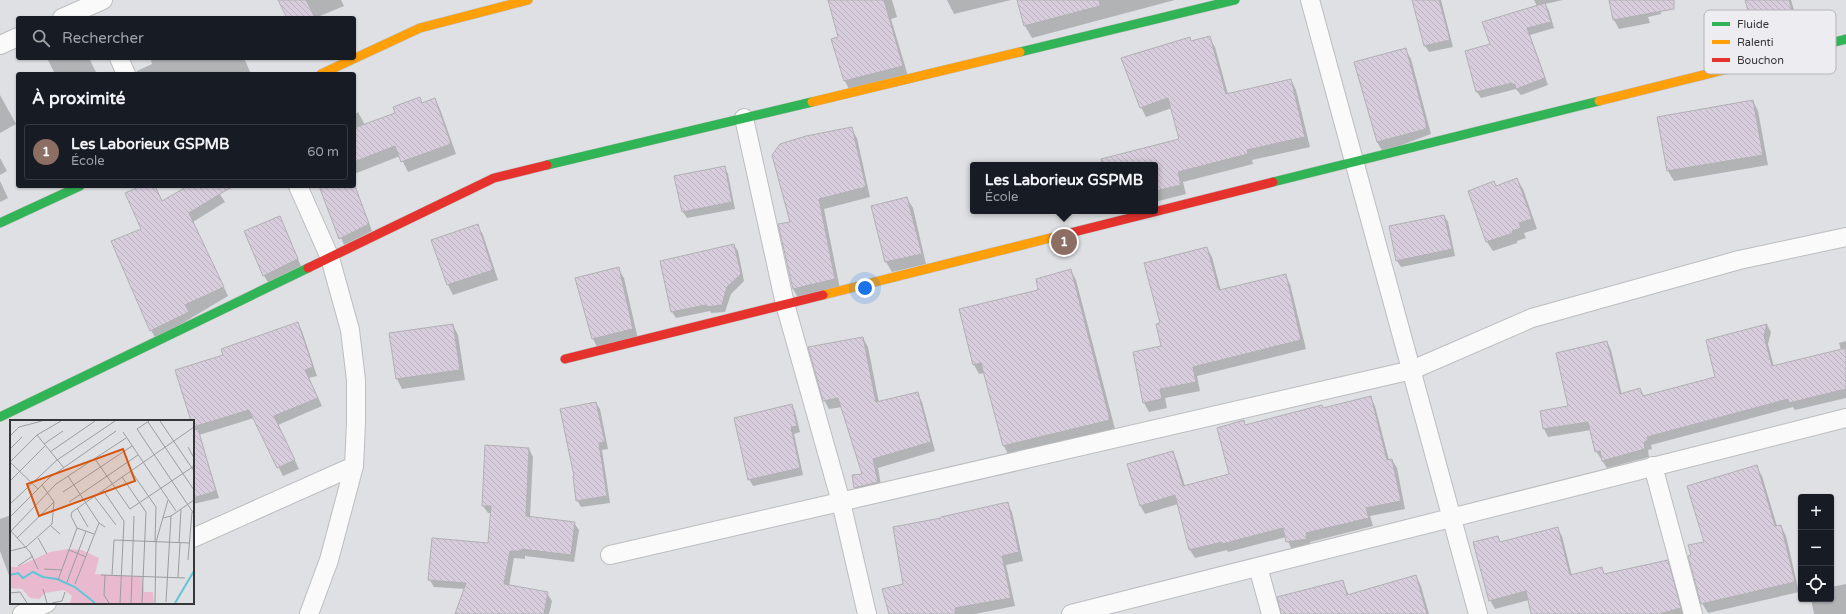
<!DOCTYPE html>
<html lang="fr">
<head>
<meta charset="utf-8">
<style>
  :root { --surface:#171b24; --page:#20242c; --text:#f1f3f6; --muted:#9ea1a6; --line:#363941; --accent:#707173 }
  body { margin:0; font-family:"Varela Round",sans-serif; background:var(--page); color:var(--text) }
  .controls { position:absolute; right:12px; bottom:12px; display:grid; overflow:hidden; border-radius:4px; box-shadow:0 1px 3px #0004 }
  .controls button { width:36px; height:36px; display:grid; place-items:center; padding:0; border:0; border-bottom:1px solid var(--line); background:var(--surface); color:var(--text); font:20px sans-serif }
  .you { position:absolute; left:865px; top:288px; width:14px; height:14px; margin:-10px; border:3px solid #fff; border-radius:50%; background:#1a73e8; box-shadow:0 0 0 6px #1a73e833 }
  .badge { display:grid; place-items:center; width:26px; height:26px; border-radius:50%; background:var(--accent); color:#fff; font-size:13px; font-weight:700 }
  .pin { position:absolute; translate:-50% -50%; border:2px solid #fff; box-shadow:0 1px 4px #0006 }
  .popup { position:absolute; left:970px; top:162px; width:188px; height:52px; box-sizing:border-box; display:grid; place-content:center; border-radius:4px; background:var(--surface); filter:drop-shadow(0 1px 3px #0005); font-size:13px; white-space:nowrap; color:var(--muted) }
  .popup b { font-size:15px; color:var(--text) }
  .popup::after { content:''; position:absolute; left:50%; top:100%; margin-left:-8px; border:8px solid transparent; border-top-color:var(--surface) }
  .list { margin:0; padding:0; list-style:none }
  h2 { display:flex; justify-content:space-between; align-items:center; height:52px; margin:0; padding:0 16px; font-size:17px }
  h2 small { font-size:13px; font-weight:400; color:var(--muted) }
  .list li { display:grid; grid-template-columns:26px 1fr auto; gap:12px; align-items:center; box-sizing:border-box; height:56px; margin:0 8px 8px; padding:0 8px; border:1px solid var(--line); border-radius:4px }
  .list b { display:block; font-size:15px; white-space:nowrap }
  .list p { margin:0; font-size:13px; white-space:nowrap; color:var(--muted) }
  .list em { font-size:13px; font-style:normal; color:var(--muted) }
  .icon { flex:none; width:22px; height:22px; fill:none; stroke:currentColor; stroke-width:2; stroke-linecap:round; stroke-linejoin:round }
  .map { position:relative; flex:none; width:1846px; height:614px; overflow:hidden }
  .search { position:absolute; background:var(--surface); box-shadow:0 1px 3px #0004; left:16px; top:16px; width:340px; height:44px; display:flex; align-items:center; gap:10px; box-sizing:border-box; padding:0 14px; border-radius:4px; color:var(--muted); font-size:15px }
  .panel { position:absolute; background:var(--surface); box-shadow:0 1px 3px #0004; left:16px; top:72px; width:340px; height:116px; border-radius:4px }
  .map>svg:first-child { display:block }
</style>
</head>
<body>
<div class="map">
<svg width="1846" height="614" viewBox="0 0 1846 614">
  <defs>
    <pattern id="building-back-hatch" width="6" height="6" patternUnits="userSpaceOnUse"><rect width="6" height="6" fill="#d7cddc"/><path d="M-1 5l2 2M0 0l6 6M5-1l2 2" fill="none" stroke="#b9b1bd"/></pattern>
  </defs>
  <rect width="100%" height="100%" fill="#dfe0e3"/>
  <path fill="#0003" d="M288 0H341L344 6 315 18H288Z
    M829 0H892L897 17 891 19 908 76 850 91 845 81 839 37Z
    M947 0H1011L954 14Z
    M1018 0H1175L1032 38 1025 26Z
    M1413 0H1441L1453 47 1429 52 1425 46Z
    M1534 0H1563L1545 4 1549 11 1554 28 1530 35 1548 85 1521 95 1516 89 1481 98 1477 92 1466 51 1491 45 1537 6Z
    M1610 0H1658L1661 14 1648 17 1650 23 1619 29 1614 20Z
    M1746 0H1791L1801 34 1761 45 1756 35Z
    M1209 37 1215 47 1228 94 1291 80 1296 90 1310 147 1252 160 1253 164 1183 182 1186 194 1155 202V165H1115L1180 139 1172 108 1146 117 1141 107 1189 38 1192 42Z
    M1405 49 1411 59 1431 134 1383 152 1377 142Z
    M47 58H89L97 74H55Z
    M155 58H244L251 74H136L137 71 152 64 151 60Z
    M0 95 16 124 0 133Z
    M420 99 423 104 435 99 440 109 456 154 408 172 400 156 354 174V115L358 112 365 125 396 114Z
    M1753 101 1758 111 1768 165 1674 181 1668 171 1659 118Z
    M851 128 857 138 870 197 824 209 840 289 799 299 793 289 779 225 791 222Z
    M0 158 7 171 0 175Z
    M724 167 728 174 735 209 687 218 683 212Z
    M1517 179 1523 189 1537 229 1524 233 1526 238 1517 241V243L1493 251 1487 242 1496 187Z
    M0 181 8 198 0 202Z
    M354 183 372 231 344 245 320 187 354 186Z
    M144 186H155L163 202 190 186H237L219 193 225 202 193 222 228 296 156 339 151 330 142 229Z
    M907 198 913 208 926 264 892 272 886 262 872 206Z
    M1444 216 1448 222 1455 256 1401 267 1397 261Z
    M283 224 301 266 268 282 264 276Z
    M478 226 483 235 498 280 453 295 448 285 433 240Z
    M734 245 738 251 744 281 731 294 725 312 711 313 710 311 676 318 672 312Z
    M1207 248 1212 257 1221 291 1285 275 1290 284 1306 349 1197 376 1200 391 1165 398 1167 408 1149 412 1144 403 1134 352 1162 347 1161 324Z
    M618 268 624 278 638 339 598 349 593 339 576 279Z
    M1071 271 1076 280 1115 429 1009 456 1004 446 985 373 979 374 974 365 1040 291Z
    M297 323 302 331 317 376 309 378 322 406 278 425 299 469 283 476 254 418 199 435 219 498 193 504V434L197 433 192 421 224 356Z
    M453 325 458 335 465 380 402 389 397 379 390 334Z
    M1767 325 1771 332 1768 344 1774 367 1841 350 1839 343 1846 341V398L1795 410 1793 407 1651 445 1652 449 1648 450 1649 457 1607 468 1596 451 1591 430 1548 437 1544 429 1541 411 1569 406 1607 342 1611 350 1622 395 1640 390 1644 396 1716 378 1707 340Z
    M863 338 868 347 879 403 917 393 922 402 935 451 878 468 882 491 861 496 855 487 863 474 842 407 829 409 824 400Z
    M1370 397 1375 406 1389 460H1392L1397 468 1405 509 1370 516 1373 526 1310 542 1311 548 1292 550 1286 537 1228 552 1227 550 1195 558 1190 550 1178 504 1145 514 1140 505 1173 452 1177 461 1185 486 1231 474 1243 421 1246 426Z
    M596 403 600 409 608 449 602 450 610 503 581 507 577 500Z
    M791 405 795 411 800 432 794 434 803 475 753 486 749 479Z
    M529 449 533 457 530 517 574 523 579 530 574 562 525 556V559L514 558 509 586 547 593 552 601 549 614H456L465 589 434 587 429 579 489 544 492 513H488L483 506Z
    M1756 466 1762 476 1777 526H1781L1786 536 1799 592 1708 613 1702 603 1692 556 1706 542Z
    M1007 503 1012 512 1023 561 1006 565 1015 606 975 614H890L904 585 942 519Z
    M11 515V581L0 551V519Z
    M1557 528 1562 536 1572 576 1601 568 1605 575 1667 561 1672 570 1684 614H1532L1529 600 1495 609 1490 600 1497 537 1501 543Z
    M1416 576 1421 586 1429 614H1282L1342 581 1349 595Z
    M1846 584V614H1814L1811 599H1831V587Z"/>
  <path fill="url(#building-back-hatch)" stroke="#b1b1b4" d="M278 0H306L315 18H287Z
    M828 0H884L903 66 844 81 831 39 838 37Z
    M1017 0H1099L1100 6 1024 26Z
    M1412 0H1439L1450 40 1424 46Z
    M1609 0H1674V9L1613 20Z
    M1745 0H1789L1796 24 1755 35Z
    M1545 3 1551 22 1527 28 1545 78 1516 89 1515 84 1512 85V83L1476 92 1465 51 1490 44 1482 22Z
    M1210 36 1226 94 1291 79 1305 137 1247 150 1248 154 1178 172 1181 185 1155 191V165H1102L1101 159 1179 139 1168 98 1140 108 1121 58 1190 37 1191 41Z
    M1406 48 1426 123V129L1377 142 1354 62Z
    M420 97 422 103 435 98 451 144 401 162 395 146 354 162V128L395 113 393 107Z
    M1753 100 1763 155 1667 171 1657 117Z
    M852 127 866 187 819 199 835 279 793 289 778 224 790 222 772 155 780 144 806 136Z
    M725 166 732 202 682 212 674 176Z
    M1517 178 1532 219 1519 223 1521 228 1512 231 1513 233 1486 242 1468 191 1494 181 1496 186Z
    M141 186H155L162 201 188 186H233L189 213 224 287 185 305 189 312 150 331 111 241 141 229 125 193Z
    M319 186H355L369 224 339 239Z
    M907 197 922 254 885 262 871 206Z
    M1444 215 1452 249 1396 261 1389 226Z
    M280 216 298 259 263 276 244 231Z
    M478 224 493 270 447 285 431 240Z
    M734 244 741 274 727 287 722 305 706 307V305L671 312 660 261Z
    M1207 247 1219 290 1286 274 1301 340 1193 367 1196 382 1160 389 1162 399 1143 403 1133 352 1161 346 1156 324 1160 323 1144 263Z
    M619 267 633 329 592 339 575 278Z
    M1071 269 1110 420 1003 446 981 363 973 365 959 309 1038 290 1036 279Z
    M298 322 313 367 305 370 318 398 274 416 295 460 277 468 249 410 193 427V421H191L175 370 223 355 221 349Z
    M453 324 460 370 396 379 389 333Z
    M1767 324 1764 336 1772 366 1846 348V389L1789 403 1788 399 1647 437 1648 441 1644 442 1645 449 1602 461 1600 451 1595 452 1588 422 1543 429 1540 411 1568 406 1556 353 1607 341 1620 394 1640 388 1643 396 1715 377 1706 340Z
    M863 337 876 402 918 392 931 442 873 459 878 482 854 488 852 475 862 474 838 398 823 401 808 347Z
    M1371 396 1387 460 1392 459 1401 501 1366 508 1369 518 1306 533 1307 539 1286 542 1283 528 1222 544V542L1189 550 1175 495 1140 506 1127 464 1173 451 1183 486 1229 474 1217 428 1244 420 1245 425 1322 405 1323 408Z
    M596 402 605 442 599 443 607 496 576 501 573 476H574L560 409Z
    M792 404 797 426 791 427 800 468 748 480 734 418Z
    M198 429 216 491 193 498V430Z
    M485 445 529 448 526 516 575 522 571 555 521 549V551H510L504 584 548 592 544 614H455L466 583 428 580 432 538 488 543 491 506H482Z
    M1757 465 1775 526 1781 525 1795 582 1701 604 1688 556 1691 555 1688 545 1704 542 1687 486Z
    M1008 502 1019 552 1002 556 1011 598 955 608 956 614H889L882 589 903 584 893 527 941 518V517Z
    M1558 527 1570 575 1602 567 1604 574 1668 560 1681 608 1659 614H1531L1526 591 1489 601 1473 542 1498 536 1500 542Z
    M1416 575 1427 614H1281L1277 597 1343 580 1347 595Z"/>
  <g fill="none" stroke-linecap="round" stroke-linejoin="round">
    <defs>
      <path id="street" d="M1310 0 1478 614
        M62 18 103 0
        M0 45 18 37
        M119 58 126 74
        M744 118 785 304 841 502 867 614
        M298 186 330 258 350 330 356 380V423L354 466 329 560 309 614
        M1653 466 1693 614
        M193 538 354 466
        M610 555 1412 370 1532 318 1739 260 1846 237
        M1258 567 1271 614
        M22 614 47 603
        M1071 614 1846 418"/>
      <path id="fast" d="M1020 52 1235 0
        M1792 53 1846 39
        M547 165 812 102
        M1273 182 1599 101
        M0 223 80 186
        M0 417 308 268"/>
      <path id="slow" d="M321 74 420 28 528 0
        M1599 101 1792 53
        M812 102 1020 52
        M823 295 1054 237"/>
      <path id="jam" d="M1054 237 1273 182
        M308 268 494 178 547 165
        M565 359 823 295"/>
    </defs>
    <use href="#street" stroke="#bcbdbf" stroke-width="20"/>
    <use href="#fast" stroke="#bcbdbf" stroke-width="10"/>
    <use href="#slow" stroke="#bcbdbf" stroke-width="10"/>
    <use href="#jam" stroke="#bcbdbf" stroke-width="10"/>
    <use href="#street" stroke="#fafafb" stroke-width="18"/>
    <use href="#fast" stroke="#30b455" stroke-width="9"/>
    <use href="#slow" stroke="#ff9f0a" stroke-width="9"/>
    <use href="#jam" stroke="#e5322d" stroke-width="9"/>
  </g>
  <g transform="translate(10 420)">
    <rect width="184" height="184" fill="#dfe0e3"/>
    <path d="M58 129 72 130 89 138 85 154 132 157 134 172H143L144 183H60L62 176 54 170 35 173 29 179 20 178 12 169 0 168V147H7L40 132Z" fill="#e9bacf"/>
    <path fill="none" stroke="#62c4d7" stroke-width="2" d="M0 155 8 153 13 158 23 152 33 157 47 159 65 167 85 183M165 183 184 151"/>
    <path fill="none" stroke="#9b9c9e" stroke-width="1" d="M139 1 127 9 184 94M150 1 184 51M138 2 184 70M113 12 166 91M27 15 54 48M0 16 9 7 32 1M34 24 53 11M178 27 184 38M0 29 12 17M40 32 85 1M85 39 120 89 184 46M0 42 27 15 51 1M0 42 28 69M121 51 146 87 145 122M58 56 89 103 95 107M112 57 136 92 132 183M0 61 35 26M93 70 114 101 110 183M53 72 122 26M84 76 106 105M59 82 128 35M0 84 47 40 105 1M67 88 78 107M0 97 39 58 106 11M153 98 161 96 184 80M41 106 50 114M67 108 84 114M0 110 20 132 28 149M1 111 46 64 116 18M7 118 44 82M28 118 37 134M169 123 171 89M59 130 76 137M0 131 16 127 42 104 44 82 32 65M178 140 182 92M8 146 23 136M34 149 52 150M91 155 175 158M95 155 94 175 99 183M102 155 104 120 180 123M168 157 170 123M48 160 67 108 61 96 62 92 184 7M57 162 76 111M65 164 89 103M33 169 37 183M0 173 10 172 17 183M156 182 161 96M42 183 52 181 55 172M121 183 124 96M145 183 146 122 158 80"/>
    <path fill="#d65510" fill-opacity="0.15" stroke="#d65510" stroke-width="2" d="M113 29 125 61 29 96 17 64Z"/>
    <rect width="184" height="184" fill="none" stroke="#353537" stroke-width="2"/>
  </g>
  <rect x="1704" y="10" width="132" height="64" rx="6" fill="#ececf1" stroke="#b5b5b9" stroke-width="1"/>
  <rect x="1712" y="22" width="18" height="4" fill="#30b455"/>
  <rect x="1712" y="40" width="18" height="4" fill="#ff9f0a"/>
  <rect x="1712" y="58" width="18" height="4" fill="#e5322d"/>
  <g font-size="11" fill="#353537">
    <text x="1737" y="28">Fluide</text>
    <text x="1737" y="46">Ralenti</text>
    <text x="1737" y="64">Bouchon</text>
  </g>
</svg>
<div class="controls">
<button>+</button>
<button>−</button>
<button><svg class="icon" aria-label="locate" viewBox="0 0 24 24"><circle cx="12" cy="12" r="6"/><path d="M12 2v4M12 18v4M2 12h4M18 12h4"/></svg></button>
</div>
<div class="you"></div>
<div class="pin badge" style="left:1064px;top:242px;background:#8d6e63">1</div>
<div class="popup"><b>Les Laborieux GSPMB</b>École</div>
<div class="search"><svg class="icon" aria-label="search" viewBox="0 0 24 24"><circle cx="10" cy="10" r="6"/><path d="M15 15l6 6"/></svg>Rechercher</div>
<section class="panel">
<h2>À proximité<small></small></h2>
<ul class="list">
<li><span class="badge" style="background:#8d6e63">1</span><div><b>Les Laborieux GSPMB</b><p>École</p></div><em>60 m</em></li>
</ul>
</section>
</div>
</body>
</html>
